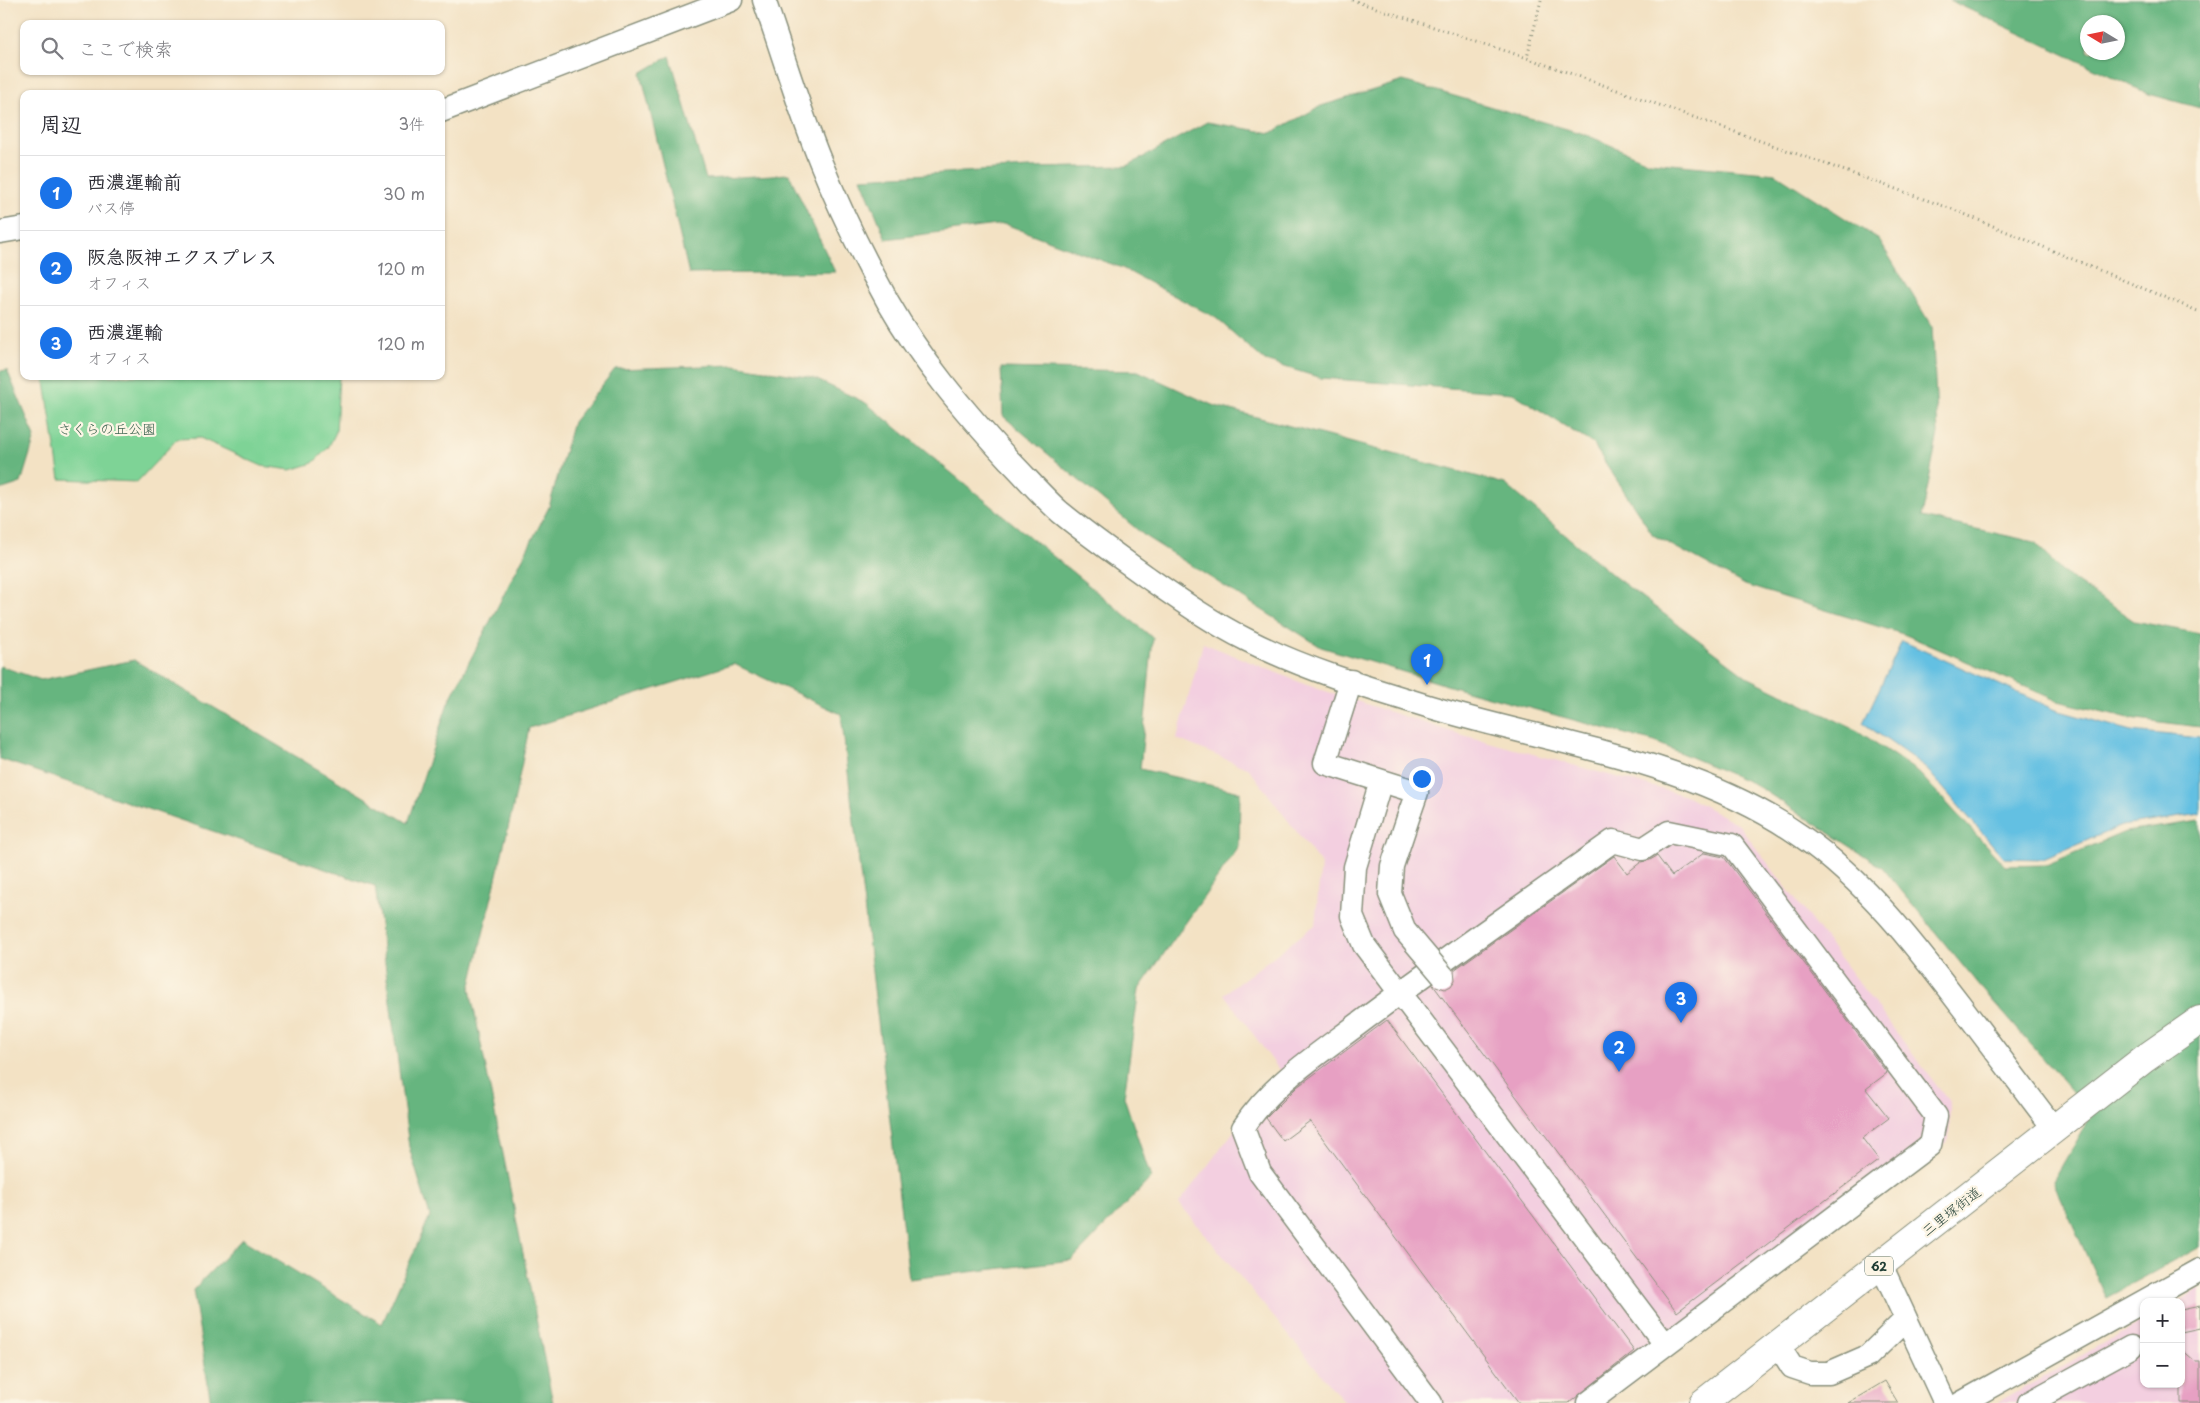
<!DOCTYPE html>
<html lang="ja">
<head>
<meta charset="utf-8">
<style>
  :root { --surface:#fff; --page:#f7f7f7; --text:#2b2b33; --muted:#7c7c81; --line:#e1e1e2; --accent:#1a73e8 }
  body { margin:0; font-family:"Playpen Sans","Klee One",sans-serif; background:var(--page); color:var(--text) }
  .controls { position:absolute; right:15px; bottom:15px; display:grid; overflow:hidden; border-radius:10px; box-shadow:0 1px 4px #0004 }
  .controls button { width:45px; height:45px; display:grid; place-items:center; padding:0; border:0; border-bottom:1px solid var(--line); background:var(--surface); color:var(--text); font:25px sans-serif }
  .compass { position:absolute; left:2080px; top:15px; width:45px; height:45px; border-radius:50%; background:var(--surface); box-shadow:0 1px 4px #0004; rotate:280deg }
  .you { position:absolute; left:1421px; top:778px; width:18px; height:18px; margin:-12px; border:4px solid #fff; border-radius:50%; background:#1a73e8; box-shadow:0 0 0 8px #1a73e833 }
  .badge { display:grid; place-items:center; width:32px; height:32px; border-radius:50%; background:var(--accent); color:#fff; font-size:16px; font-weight:700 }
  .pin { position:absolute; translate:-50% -41px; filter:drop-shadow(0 1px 2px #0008) }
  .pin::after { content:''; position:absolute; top:26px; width:18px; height:15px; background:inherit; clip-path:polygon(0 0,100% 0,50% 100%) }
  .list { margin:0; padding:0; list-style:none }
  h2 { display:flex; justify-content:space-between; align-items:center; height:65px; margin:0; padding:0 20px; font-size:21px }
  h2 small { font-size:16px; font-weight:400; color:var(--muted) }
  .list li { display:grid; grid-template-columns:32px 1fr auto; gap:15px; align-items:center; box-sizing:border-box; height:75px; padding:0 20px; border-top:1px solid var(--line) }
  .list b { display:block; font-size:19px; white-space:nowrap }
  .list p { margin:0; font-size:16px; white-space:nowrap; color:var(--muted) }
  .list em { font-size:16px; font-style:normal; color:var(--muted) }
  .icon { flex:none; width:28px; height:28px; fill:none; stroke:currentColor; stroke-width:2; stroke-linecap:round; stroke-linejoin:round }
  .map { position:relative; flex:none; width:2200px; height:1403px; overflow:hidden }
  .search { position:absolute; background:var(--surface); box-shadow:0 1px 4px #0004; left:20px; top:20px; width:425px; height:55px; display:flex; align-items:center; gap:12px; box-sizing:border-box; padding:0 18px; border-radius:10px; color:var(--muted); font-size:19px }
  .panel { position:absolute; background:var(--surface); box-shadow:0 1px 4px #0004; left:20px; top:90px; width:425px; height:290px; border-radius:10px }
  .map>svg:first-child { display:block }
</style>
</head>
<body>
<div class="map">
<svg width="2200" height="1403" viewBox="0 0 2200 1403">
  <rect width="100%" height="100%" fill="#fcf5e5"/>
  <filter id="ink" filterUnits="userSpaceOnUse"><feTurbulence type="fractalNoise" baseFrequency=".02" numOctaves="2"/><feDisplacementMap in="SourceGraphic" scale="10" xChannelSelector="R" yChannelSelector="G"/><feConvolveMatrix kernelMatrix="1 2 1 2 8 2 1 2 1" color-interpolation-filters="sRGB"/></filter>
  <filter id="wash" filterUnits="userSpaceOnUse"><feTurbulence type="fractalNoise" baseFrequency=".0096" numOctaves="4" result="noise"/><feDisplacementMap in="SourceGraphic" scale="20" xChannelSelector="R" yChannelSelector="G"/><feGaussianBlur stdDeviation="1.12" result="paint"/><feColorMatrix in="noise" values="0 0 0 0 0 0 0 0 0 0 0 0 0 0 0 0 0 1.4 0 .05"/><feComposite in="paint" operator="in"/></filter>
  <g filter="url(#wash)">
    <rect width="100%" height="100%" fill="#f3e2c4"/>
    <path fill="#f3cfe0" d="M1203 643 1307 685 1452 732 1686 796 1738 824 1950 1103 1949 1140 1604 1403H1345L1179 1203 1280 1071 1224 994 1315 925 1321 864 1249 769 1177 739Z
      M2200 1289V1403H1997L2144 1320V1384H2181V1302H2177Z"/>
    <path fill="#7ed396" stroke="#4e8865" d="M44 376H339L336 432 328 448 313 463 291 470 262 466 200 438 177 439 137 482 60 479Z"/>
    <path fill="#66b57f" stroke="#42795a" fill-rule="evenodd" d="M1949 0H2200V108L2149 94ZM2118 22V52H2088V22Z
      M670 56 706 179 789 174 835 272 689 274 641 73Z
      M1403 81 1584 134 1650 162 1776 174 1879 240 1932 327 1938 433 1922 517 2035 542 2061 571 2134 621 2200 634V727L2129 718 2058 701 1906 635 1745 585 1653 535 1593 444 1513 393 1321 378 1265 361 1216 318 1122 268 1005 224 886 239 861 178 1029 168 1127 166 1207 122 1271 133 1321 106Z
      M734 365 813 378 866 403 1153 638 1140 769 1240 792 1239 847 1139 989 1124 1097 1151 1178 1072 1260 909 1279 841 714 734 664 529 728 513 807 470 989 553 1403H211L193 1290 242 1239 382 1324 430 1216 409 1147 375 886 0 759V666L41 680 134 660 408 823 448 703 549 507 573 422 615 369Z
      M1001 368 1138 371 1212 405 1505 484 1615 577 1749 678 1858 731 1918 772 2005 866 2046 865 2125 832 2200 821V1247L2106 1298 2053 1181 2092 1114 1977 983 1882 867 1754 784 1655 742 1463 690 1321 647 1146 537 1003 416Z
      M7 370 35 437 21 483 0 490V371Z"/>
    <path fill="#64c0e2" stroke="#427e8b" d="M1902 641 2056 710 2131 731 2200 738V814L2121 826 2043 859 2004 858 1924 766 1863 723Z"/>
    <g id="blocks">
      <path fill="#e7a0c3" d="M1704 853 1724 857 1887 1073 1866 1089 1889 1118 1862 1138 1879 1160 1677 1312 1433 985 1445 989 1451 986 1455 980 1454 970 1614 856 1627 873 1641 862 1650 860 1657 856 1672 876Z
        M1387 1020 1634 1351 1569 1403H1519L1310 1121 1283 1141 1266 1118 1297 1087Z
        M2200 1306V1328L2181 1332V1310Z
        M2181 1349 2195 1361H2200V1403H2181Z
        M1885 1381 1898 1403H1848Z"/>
    </g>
  </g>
  <g filter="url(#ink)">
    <use href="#blocks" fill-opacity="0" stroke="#89907c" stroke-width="1"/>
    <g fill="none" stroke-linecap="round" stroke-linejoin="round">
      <defs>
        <path id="minor" d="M764 0C783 54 799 110 821 163 840 210 863 257 888 302 921 360 964 411 1009 460 1026 477 1042 496 1060 512 1088 535 1118 556 1147 577 1180 600 1211 622 1247 640 1306 670 1371 689 1434 708 1558 745 1692 760 1801 836 1866 881 1914 944 1962 1007 1993 1048 2024 1089 2055 1130
          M441 111 731 0
          M0 232 24 228
          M1351 681 1325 763 1417 792 1410 812
          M1381 781 1355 867 1352 916 1364 945 1665 1344
          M1881 1265 1945 1403
          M1778 1345 1792 1367 1810 1373H1829L1868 1356 1906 1319
          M1431 1403 1260 1173 1243 1128C1271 1084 1320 1053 1361 1022 1443 960 1529 901 1613 841L1643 849 1669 832 1732 845 1936 1116 1930 1145 1588 1403
          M1961 1403 2200 1270
          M2029 1403 2131 1347"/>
        <path id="major" d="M1703 1403 2144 1059 2200 1020"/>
      </defs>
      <use href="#minor" stroke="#89907c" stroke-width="25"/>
      <use href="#major" stroke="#89907c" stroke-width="30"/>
      <path stroke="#89907c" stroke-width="3" stroke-dasharray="1 4" stroke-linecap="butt" d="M1352 0 1527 58
        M1541 0 1527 58 1952 209 2200 312"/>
      <use href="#minor" stroke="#fff" stroke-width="22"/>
      <use href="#major" stroke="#fff" stroke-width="28"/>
      <defs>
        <path id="minor-bridge" d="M1410 812 1392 866 1390 894 1405 931 1443 976"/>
      </defs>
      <use href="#minor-bridge" stroke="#89907c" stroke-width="25" stroke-linecap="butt"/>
      <use href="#minor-bridge" stroke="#fff" stroke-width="22"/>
    </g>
  </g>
  <g text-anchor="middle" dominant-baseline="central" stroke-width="4.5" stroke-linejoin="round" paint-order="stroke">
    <rect fill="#fcf5e5" stroke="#617469" stroke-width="1" x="1865" y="1256.5" width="28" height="19" rx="4"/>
    <g font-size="12" font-weight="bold" fill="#1f3d34">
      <text x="1879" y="1266">62</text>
    </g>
    <g font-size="14" fill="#325b48" stroke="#fcf5e5">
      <text x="107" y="428">さくらの丘公園</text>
    </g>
    <g font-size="14" fill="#1f3d34" stroke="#fcf5e5">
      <text transform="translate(1951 1211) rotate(-38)">三里塚街道</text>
    </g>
  </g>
</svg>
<div class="controls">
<button>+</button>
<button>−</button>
</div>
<svg class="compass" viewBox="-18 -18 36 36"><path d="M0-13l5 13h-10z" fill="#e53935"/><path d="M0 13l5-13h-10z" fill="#7c7c81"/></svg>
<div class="you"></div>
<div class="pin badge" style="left:1427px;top:685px">1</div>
<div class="pin badge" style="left:1619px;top:1072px">2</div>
<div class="pin badge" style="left:1681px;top:1023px">3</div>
<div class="search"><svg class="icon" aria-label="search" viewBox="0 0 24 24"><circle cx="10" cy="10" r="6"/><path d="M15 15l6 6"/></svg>ここで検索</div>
<section class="panel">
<h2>周辺<small>3件</small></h2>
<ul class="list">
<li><span class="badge">1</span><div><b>西濃運輸前</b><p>バス停</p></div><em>30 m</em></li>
<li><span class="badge">2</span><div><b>阪急阪神エクスプレス</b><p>オフィス</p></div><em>120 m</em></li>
<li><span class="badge">3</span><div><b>西濃運輸</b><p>オフィス</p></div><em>120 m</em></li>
</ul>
</section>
</div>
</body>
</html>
